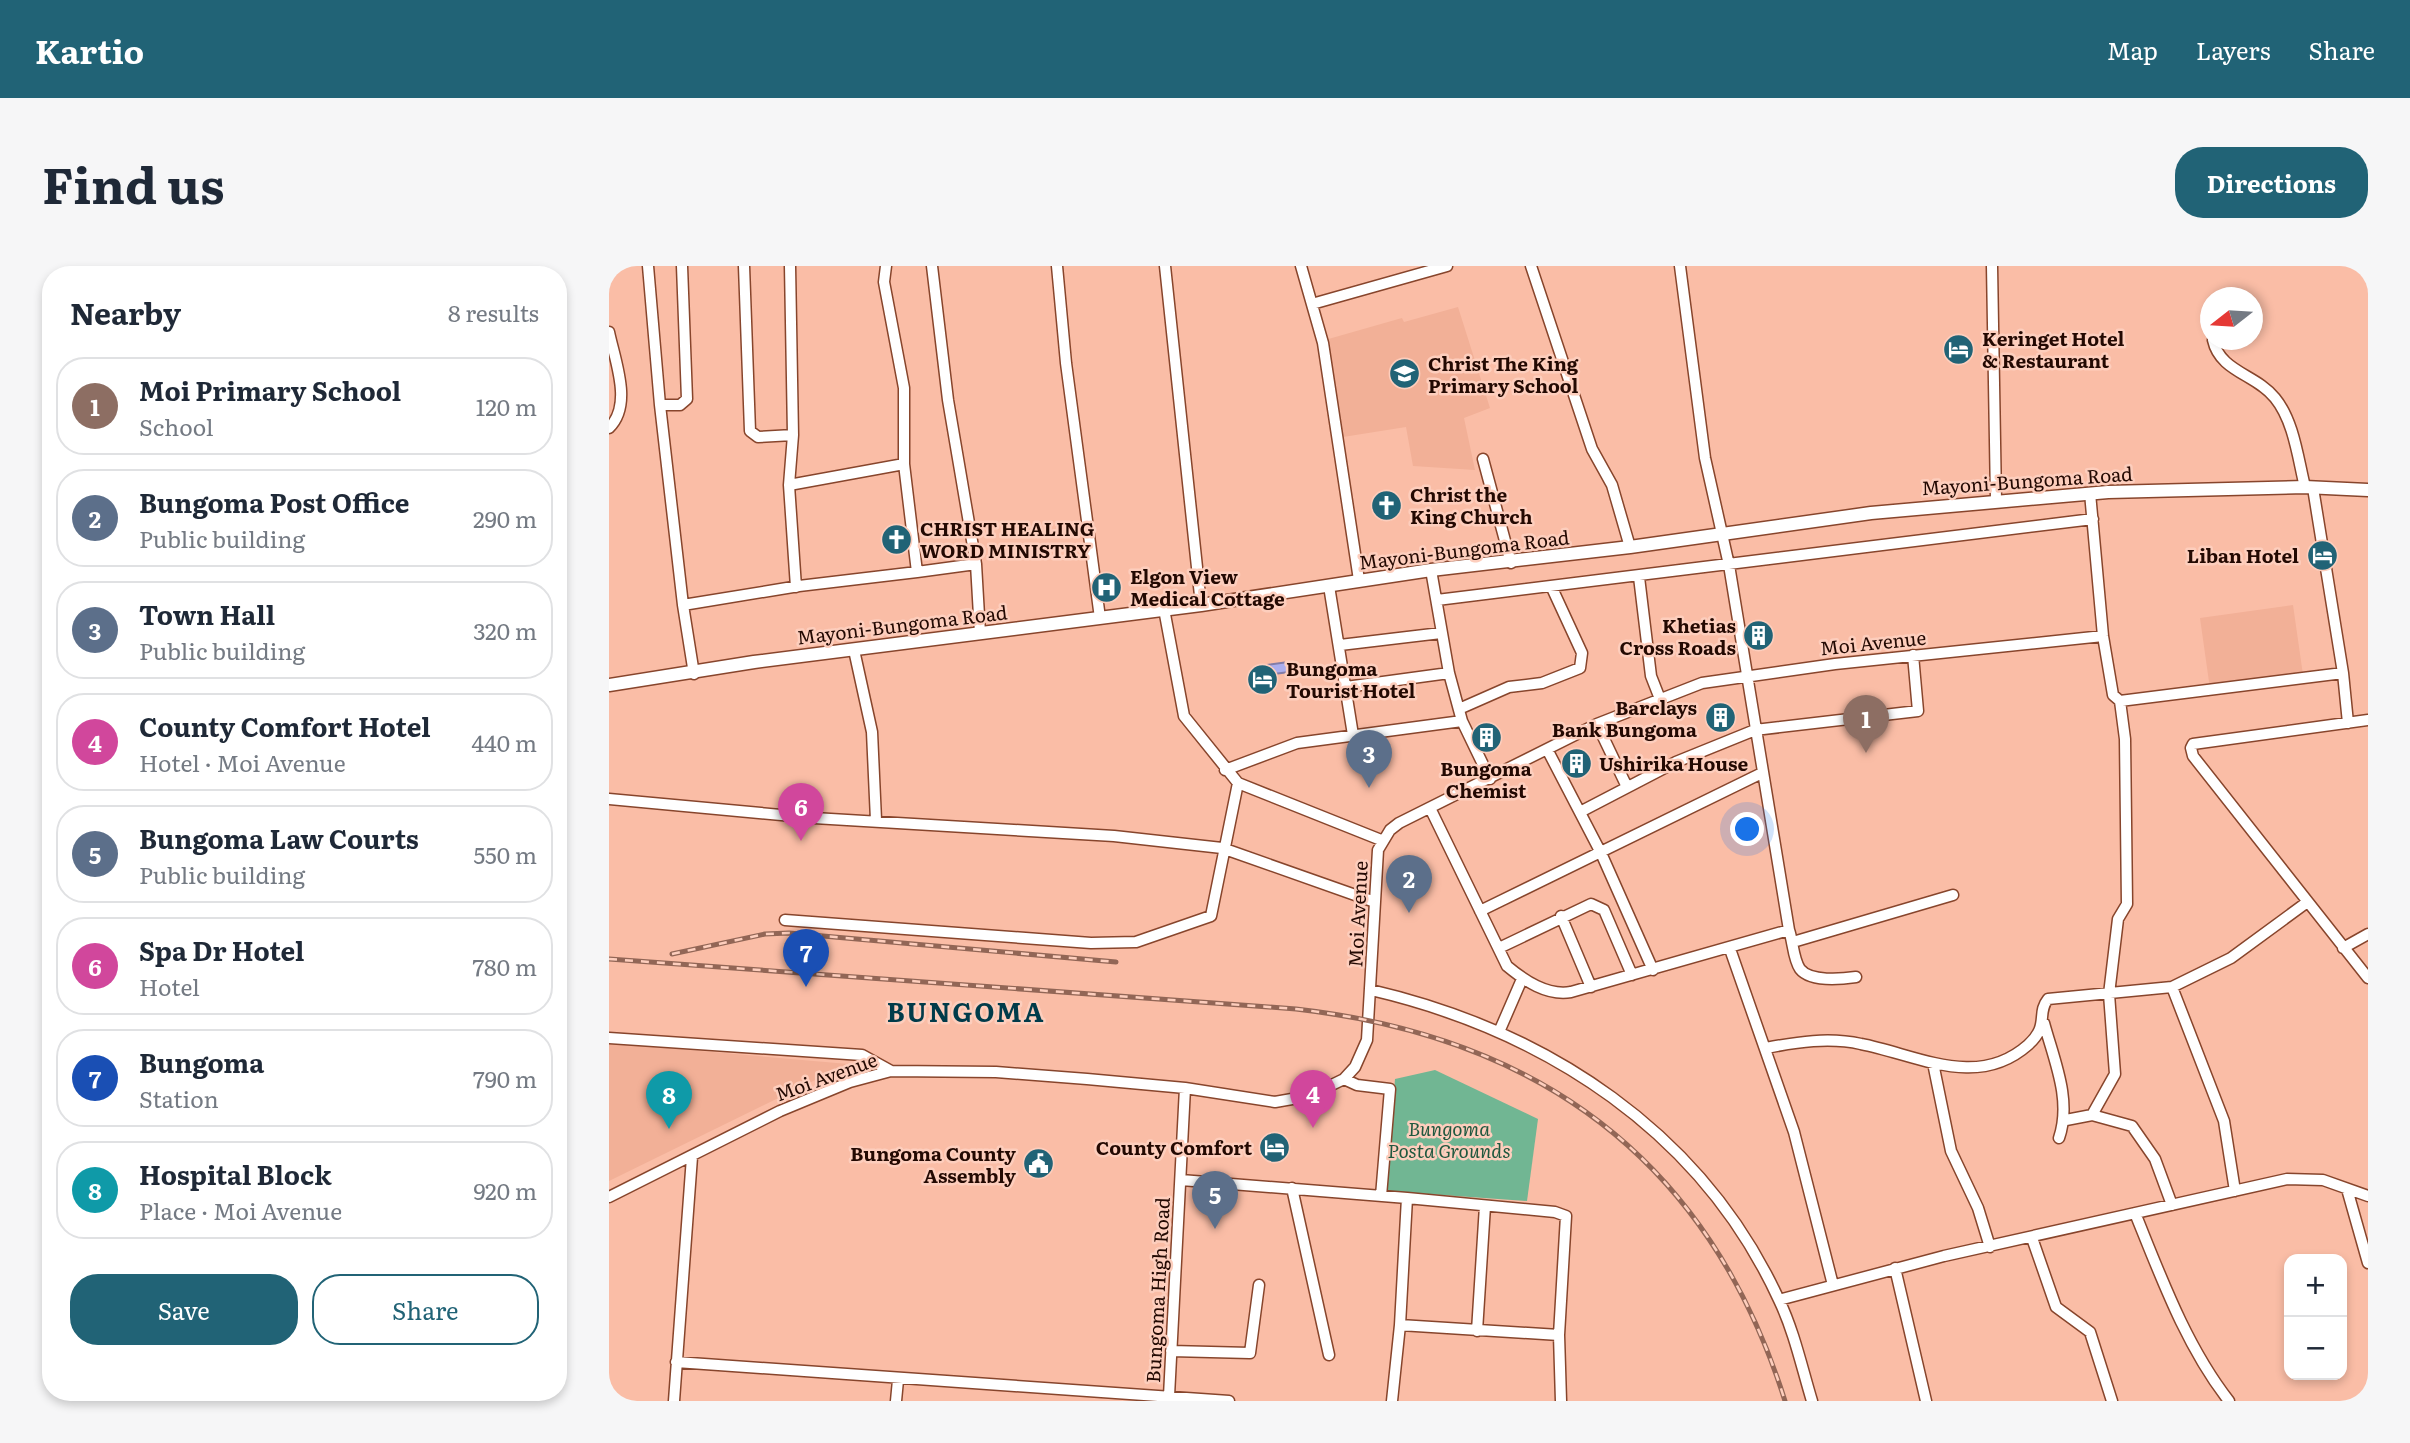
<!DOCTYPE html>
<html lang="en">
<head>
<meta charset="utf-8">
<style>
  :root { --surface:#fff; --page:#f6f6f7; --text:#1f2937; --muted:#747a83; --line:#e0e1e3; --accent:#216376 }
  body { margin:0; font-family:Literata,serif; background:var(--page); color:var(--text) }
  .controls { position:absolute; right:21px; bottom:21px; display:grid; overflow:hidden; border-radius:14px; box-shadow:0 4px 10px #0003 }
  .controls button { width:63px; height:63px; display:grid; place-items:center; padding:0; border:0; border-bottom:2px solid var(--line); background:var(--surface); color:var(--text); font:35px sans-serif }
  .compass { position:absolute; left:1591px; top:21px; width:63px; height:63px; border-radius:50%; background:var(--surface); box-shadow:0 4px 10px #0003; rotate:253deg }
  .you { position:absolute; left:1139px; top:564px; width:24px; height:24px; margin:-18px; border:5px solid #fff; border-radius:50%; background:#1a73e8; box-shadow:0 0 0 10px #1a73e833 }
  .badge { display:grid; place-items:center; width:46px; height:46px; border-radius:50%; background:var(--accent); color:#fff; font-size:23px; font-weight:700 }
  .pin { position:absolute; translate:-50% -58px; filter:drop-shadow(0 2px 4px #0008) }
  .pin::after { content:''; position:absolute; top:37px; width:24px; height:21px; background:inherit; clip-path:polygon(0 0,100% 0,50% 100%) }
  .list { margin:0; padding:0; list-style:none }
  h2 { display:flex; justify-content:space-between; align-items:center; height:91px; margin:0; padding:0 28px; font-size:30px }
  h2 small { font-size:23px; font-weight:400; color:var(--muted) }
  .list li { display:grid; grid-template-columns:46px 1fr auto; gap:21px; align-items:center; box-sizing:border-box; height:98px; margin:0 14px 14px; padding:0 14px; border:2px solid var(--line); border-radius:28px }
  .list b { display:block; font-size:26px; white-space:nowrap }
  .list p { margin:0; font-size:23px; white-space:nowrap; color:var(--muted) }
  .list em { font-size:23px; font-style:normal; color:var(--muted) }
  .actions { display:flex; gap:14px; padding:21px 28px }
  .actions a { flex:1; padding:16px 0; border:2px solid var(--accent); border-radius:28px; text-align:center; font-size:24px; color:var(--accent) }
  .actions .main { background:var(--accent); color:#fff }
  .map { position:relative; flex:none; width:1759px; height:1135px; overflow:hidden; border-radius:28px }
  header { display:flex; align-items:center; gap:42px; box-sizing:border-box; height:98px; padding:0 35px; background:var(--accent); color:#fff }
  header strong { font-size:33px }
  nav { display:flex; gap:38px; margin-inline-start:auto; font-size:24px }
  .intro { display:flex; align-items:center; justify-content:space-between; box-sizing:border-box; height:168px; padding:0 42px }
  h1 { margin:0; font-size:49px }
  .button { padding:18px 32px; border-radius:28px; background:var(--accent); color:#fff; font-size:24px; font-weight:700 }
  main { display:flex; gap:42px; padding:0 42px }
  aside { flex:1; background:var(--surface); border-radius:28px; box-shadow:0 4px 10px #0003 }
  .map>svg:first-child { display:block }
</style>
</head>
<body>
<header>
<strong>Kartio</strong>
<nav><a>Map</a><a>Layers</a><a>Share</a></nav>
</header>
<div class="intro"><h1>Find us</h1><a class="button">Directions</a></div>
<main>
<aside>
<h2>Nearby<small>8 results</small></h2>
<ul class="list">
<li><span class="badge" style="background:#8d6e63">1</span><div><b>Moi Primary School</b><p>School</p></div><em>120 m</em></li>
<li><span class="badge" style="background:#5c6f8a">2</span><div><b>Bungoma Post Office</b><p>Public building</p></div><em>290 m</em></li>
<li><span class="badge" style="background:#5c6f8a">3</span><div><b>Town Hall</b><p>Public building</p></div><em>320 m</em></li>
<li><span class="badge" style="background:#d1479c">4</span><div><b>County Comfort Hotel</b><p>Hotel · Moi Avenue</p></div><em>440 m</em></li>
<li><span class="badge" style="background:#5c6f8a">5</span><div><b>Bungoma Law Courts</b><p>Public building</p></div><em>550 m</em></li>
<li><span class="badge" style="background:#d1479c">6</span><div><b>Spa Dr Hotel</b><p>Hotel</p></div><em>780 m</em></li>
<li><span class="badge" style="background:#1a4fb4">7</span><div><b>Bungoma</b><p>Station</p></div><em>790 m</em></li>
<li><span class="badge" style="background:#0f9aa8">8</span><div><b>Hospital Block</b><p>Place · Moi Avenue</p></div><em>920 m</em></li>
</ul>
<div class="actions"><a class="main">Save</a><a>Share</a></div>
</aside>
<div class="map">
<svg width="1759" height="1135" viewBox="0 0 1759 1135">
  <rect width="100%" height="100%" fill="#fabda6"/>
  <path fill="#f2b097" d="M849 41 881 142 855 152 866 204 804 200 797 161 734 171 716 74 793 52 795 56Z
    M505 311 507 329 491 331 489 313Z
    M1684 339 1694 409 1601 423 1591 352Z
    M0 777 239 798 0 915Z"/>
  <path fill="#71b693" d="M826 804 929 853 918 935 777 925 786 813Z"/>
  <path fill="#abaeee" stroke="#827ca7" stroke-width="2" d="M679 396 683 401 680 406 658 409 657 399Z"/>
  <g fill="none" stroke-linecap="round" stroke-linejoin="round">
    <defs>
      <path id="minor" d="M39 0 51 139
        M73 0 78 133 71 139H51L74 339
        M135 0 141 165 149 171 184 169
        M181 0 184 169 180 219 187 321
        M323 0 339 134 367 298 371 367
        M448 0 457 97 491 352
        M556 0 592 339
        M692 0 714 77 750 314
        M922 0 983 183 1003 219 1021 281
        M1071 0 1096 192 1120 299 1180 664C1184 675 1184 693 1191 703 1201 716 1233 713 1247 711
        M1383 0 1387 234
        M703 38 838 0
        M0 66C6 95 24 139 0 162
        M1604 74C1611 106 1647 108 1666 132 1685 155 1689 193 1696 221
        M874 193 902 297
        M180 219 295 198
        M1704 222 1734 407 1739 457
        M822 304 840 407 853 455 881 513
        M308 306 367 298
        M1030 311 1042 410 1051 433
        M720 320 744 469
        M828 334 1484 253
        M555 343 575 450 629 517 772 574
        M731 379 832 367
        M245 384 263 466 267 554
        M85 408 74 339 190 320 308 306 295 198V122L275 16 277 0
        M737 421 840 407
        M1511 435 1734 407
        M850 443 900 421 933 417 971 402 973 387 943 322
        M1759 454 1584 478 1582 482 1584 490 1759 712
        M988 458 1018 521
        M939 485 992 587 1044 704
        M616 504 688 477 853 455
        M0 533 205 552 505 570 613 582 766 636
        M821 542 898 700C916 715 938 730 962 726L1180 664
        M971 546 1067 496 1146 464 1309 445 1304 389
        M871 645 1153 507
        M952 650 982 721
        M176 654 482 677 527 676 602 650 629 517
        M1184 676 1344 629
        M890 682 982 638 995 644 1023 709
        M1734 682 1759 668
        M1121 683 1185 866 1224 1019
        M1563 721 1615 855 1626 925
        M762 724C938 765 1093 866 1170 1034 1185 1065 1193 1102 1203 1135
        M1435 757C1445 794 1463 834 1450 872
        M890 766 913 713
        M0 772 253 789 282 805
        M1157 782C1188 776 1220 771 1252 778 1309 789 1368 824 1419 779 1441 759 1427 748 1439 733L1563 721 1622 692 1697 637
        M1324 797 1342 885 1369 942 1381 981
        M735 813 748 819 781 823 772 930
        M1483 849 1523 860 1546 893 1563 939
        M1457 854 1483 849 1506 808 1500 728 1509 653 1518 638 1516 473 1511 435 1504 429 1494 370 1481 227
        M572 914 798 932 791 1059 783 1135
        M683 922 720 1089
        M1738 923 1759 997
        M0 931 171 845 241 816 282 805 387 806 478 813 576 822 666 836 700 830 735 813 746 801 758 774 769 584 781 564 790 557 988 458 1093 417 1226 398 1494 370
        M798 932 946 946 957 950 950 1069
        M1526 947C1552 1011 1577 1080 1620 1135
        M1423 972 1447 1041 1481 1066 1503 1135
        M1286 1002 1317 1135
        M1170 1034 1335 990 1678 913 1714 914 1759 930
        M791 1059 950 1069 952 1135
        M868 1065 876 940
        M562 1085 641 1087 650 1019
        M67 1096 620 1135
        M560 1130 576 822
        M65 1135 83 891
        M287 1135 289 1114"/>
      <path id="major" d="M0 419 145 396 592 339 822 304 1021 281 1262 247 1499 226 1696 221 1759 224"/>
    </defs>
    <use href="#minor" stroke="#87452c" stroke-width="13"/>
    <use href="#major" stroke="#87452c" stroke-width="15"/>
    <use href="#minor" stroke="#fff" stroke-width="10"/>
    <use href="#major" stroke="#fff" stroke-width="12"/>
    <defs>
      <path id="rail" d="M63 688 156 668 180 667 507 696
        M0 693 687 743C933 771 1101 896 1176 1135"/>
    </defs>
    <use href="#rail" stroke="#926656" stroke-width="5"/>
    <use href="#rail" stroke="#fdcebd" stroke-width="2.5" stroke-dasharray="8" stroke-linecap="butt"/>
  </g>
  <defs>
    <symbol id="hotel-disc" viewBox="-11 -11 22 22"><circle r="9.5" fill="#216376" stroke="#fdcebd"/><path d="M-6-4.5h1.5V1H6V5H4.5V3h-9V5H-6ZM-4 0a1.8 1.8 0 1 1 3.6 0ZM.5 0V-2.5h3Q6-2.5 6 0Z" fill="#fff"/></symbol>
    <symbol id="school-disc" viewBox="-11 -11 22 22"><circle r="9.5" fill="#216376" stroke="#fdcebd"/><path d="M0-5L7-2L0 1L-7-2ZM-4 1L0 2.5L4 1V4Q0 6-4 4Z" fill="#fff"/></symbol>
    <symbol id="church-disc" viewBox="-11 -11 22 22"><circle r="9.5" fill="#216376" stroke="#fdcebd"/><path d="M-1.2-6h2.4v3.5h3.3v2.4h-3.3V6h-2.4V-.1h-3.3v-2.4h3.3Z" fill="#fff"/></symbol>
    <symbol id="hospital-disc" viewBox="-11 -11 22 22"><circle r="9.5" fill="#216376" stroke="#fdcebd"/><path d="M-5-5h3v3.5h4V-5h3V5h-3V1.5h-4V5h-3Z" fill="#fff"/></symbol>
    <symbol id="building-disc" viewBox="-11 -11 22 22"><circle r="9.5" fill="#216376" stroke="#fdcebd"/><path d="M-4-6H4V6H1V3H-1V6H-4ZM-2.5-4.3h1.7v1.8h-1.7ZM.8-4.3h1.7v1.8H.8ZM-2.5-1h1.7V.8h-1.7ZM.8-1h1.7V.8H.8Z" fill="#fff"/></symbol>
    <symbol id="civic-disc" viewBox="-11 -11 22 22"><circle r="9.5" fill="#216376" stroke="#fdcebd"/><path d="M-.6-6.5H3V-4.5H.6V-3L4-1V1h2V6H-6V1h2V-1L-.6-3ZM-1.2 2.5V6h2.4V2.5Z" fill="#fff"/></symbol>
  </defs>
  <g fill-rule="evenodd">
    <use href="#hotel-disc" x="1332" y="66" width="35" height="35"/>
    <use href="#school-disc" x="778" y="90" width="35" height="35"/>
    <use href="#church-disc" x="760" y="222" width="35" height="35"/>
    <use href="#church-disc" x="270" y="256" width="35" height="35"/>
    <use href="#hotel-disc" x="1696" y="272" width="35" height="35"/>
    <use href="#hospital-disc" x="480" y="304" width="35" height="35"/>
    <use href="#building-disc" x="1132" y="352" width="35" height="35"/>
    <use href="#hotel-disc" x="636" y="396" width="35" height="35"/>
    <use href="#building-disc" x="1094" y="434" width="35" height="35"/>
    <use href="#building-disc" x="860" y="454" width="35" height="35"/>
    <use href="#building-disc" x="950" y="480" width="35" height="35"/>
    <use href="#hotel-disc" x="648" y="864" width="35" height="35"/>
    <use href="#civic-disc" x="412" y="880" width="35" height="35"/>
  </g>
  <g text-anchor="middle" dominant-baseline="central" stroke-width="5" stroke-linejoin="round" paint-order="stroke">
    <g font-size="19" font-weight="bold" fill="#230902" stroke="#fdcebd" text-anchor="start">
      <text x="1373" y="72">Keringet Hotel<tspan x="1373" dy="22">&amp; Restaurant</tspan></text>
      <text x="819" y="97">Christ The King<tspan x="819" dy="22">Primary School</tspan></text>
      <text x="801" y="228">Christ the<tspan x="801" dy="22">King Church</tspan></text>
      <text x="311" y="262">CHRIST HEALING<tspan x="311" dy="22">WORD MINISTRY</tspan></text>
      <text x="1690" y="289" text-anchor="end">Liban Hotel</text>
      <text x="521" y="310">Elgon View<tspan x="521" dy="22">Medical Cottage</tspan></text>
      <text x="1127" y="359" text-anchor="end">Khetias<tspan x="1127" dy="22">Cross Roads</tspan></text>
      <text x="677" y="402">Bungoma<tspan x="677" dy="22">Tourist Hotel</tspan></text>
      <text x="1088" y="441" text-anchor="end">Barclays<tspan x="1088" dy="22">Bank Bungoma</tspan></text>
      <text x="990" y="497">Ushirika House</text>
      <text x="877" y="502" text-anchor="middle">Bungoma<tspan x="877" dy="22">Chemist</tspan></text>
      <text x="643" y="881" text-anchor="end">County Comfort</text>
      <text x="407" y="887" text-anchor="end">Bungoma County<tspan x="407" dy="22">Assembly</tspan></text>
    </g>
    <g font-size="19" fill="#230902" stroke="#fdcebd">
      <text transform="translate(1418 214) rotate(-4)">Mayoni-Bungoma Road</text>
      <text transform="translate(855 283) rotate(-7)">Mayoni-Bungoma Road</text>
      <text transform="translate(293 358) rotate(-7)">Mayoni-Bungoma Road</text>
      <text transform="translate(1264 376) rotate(-6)">Moi Avenue</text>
      <text transform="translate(748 648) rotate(-87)">Moi Avenue</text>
      <text transform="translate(217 810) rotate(-20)">Moi Avenue</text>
      <text transform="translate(548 1024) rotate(-87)">Bungoma High Road</text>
    </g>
    <g font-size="19" font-style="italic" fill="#20583f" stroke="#fdcebd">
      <text x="840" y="862">Bungoma<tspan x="840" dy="22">Posta Grounds</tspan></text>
    </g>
    <g font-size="26" font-weight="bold" letter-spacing="2" fill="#003b4a" stroke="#fdcebd">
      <text x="357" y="744">BUNGOMA</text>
    </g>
  </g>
</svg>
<div class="controls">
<button>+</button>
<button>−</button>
</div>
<svg class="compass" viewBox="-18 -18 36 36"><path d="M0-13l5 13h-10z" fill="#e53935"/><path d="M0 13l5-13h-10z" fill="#747a83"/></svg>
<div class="you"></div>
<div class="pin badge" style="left:1257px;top:487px;background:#8d6e63">1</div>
<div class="pin badge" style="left:800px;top:647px;background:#5c6f8a">2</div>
<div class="pin badge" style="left:760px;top:522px;background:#5c6f8a">3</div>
<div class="pin badge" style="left:704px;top:862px;background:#d1479c">4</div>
<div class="pin badge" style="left:606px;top:963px;background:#5c6f8a">5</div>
<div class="pin badge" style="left:192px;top:575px;background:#d1479c">6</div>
<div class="pin badge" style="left:197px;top:721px;background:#1a4fb4">7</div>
<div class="pin badge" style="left:60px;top:863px;background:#0f9aa8">8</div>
</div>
</main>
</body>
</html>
